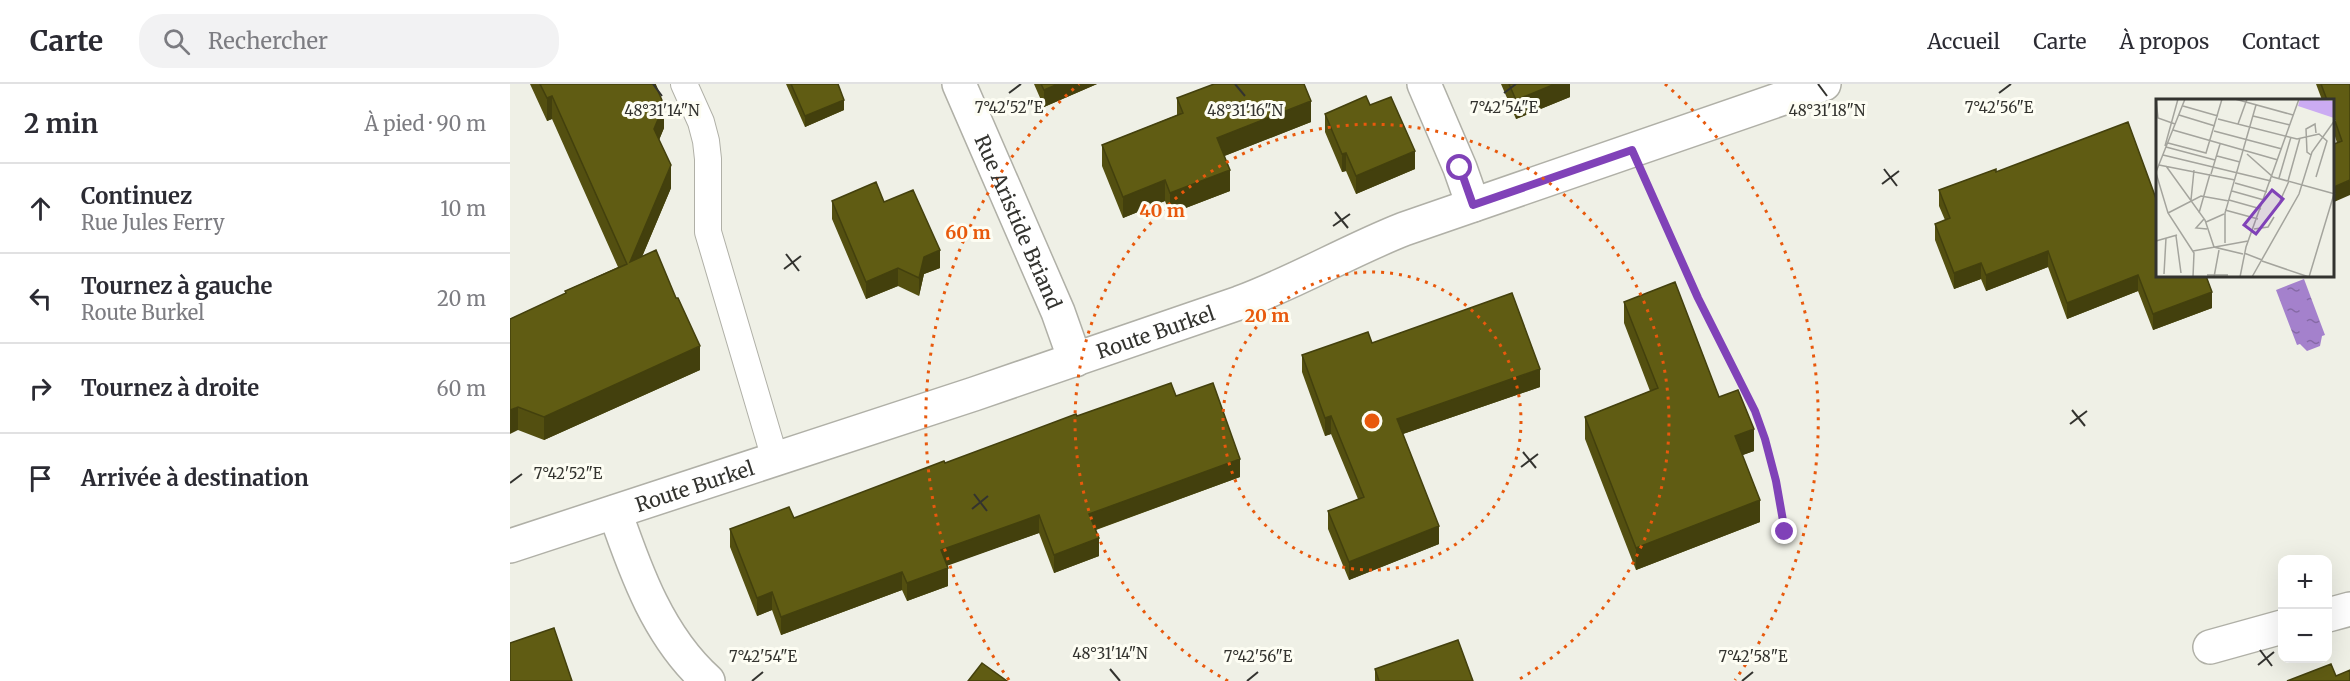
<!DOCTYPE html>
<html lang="fr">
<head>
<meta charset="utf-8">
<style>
  :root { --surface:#fff; --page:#f2f2f3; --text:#2b2b33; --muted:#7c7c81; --line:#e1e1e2 }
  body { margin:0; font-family:Merriweather,serif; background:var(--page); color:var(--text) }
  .controls { position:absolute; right:18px; bottom:18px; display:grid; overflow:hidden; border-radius:12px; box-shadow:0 6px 24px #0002 }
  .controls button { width:54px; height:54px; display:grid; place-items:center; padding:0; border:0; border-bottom:2px solid var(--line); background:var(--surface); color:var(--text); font:30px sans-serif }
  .stop { position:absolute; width:18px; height:18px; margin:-14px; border:4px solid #8042b8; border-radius:50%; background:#fff }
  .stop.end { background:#8042b8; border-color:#fff; box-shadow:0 2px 6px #0008 }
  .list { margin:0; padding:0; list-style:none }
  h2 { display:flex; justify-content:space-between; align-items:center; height:78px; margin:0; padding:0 24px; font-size:26px }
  h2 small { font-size:20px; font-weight:400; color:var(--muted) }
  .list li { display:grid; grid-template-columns:39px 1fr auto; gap:18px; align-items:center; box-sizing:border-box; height:90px; padding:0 24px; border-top:2px solid var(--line) }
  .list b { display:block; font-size:22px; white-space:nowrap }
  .list p { margin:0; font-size:20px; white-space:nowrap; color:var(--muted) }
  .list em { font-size:20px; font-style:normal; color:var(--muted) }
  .icon { flex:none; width:33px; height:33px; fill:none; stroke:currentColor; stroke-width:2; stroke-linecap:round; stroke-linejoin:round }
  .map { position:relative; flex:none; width:1840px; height:597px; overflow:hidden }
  header { display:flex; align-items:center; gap:36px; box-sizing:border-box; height:84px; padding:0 30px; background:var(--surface); border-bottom:2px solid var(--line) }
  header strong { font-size:28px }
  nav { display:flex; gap:33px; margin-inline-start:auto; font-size:21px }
  .search { width:420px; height:54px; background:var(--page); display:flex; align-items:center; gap:15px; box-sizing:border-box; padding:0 21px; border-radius:24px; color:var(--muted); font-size:22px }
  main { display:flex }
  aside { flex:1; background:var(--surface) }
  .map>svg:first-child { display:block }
</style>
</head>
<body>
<header>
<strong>Carte</strong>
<div class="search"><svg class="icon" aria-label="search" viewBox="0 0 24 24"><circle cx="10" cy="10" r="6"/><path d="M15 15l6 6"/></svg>Rechercher</div>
<nav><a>Accueil</a><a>Carte</a><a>À propos</a><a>Contact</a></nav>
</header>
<main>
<aside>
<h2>2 min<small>À pied · 90 m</small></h2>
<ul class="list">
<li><svg class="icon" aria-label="ahead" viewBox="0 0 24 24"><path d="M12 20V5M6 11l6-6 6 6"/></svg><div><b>Continuez</b><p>Rue Jules Ferry</p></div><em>10 m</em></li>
<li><svg class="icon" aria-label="left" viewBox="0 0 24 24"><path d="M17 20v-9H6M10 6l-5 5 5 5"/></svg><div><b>Tournez à gauche</b><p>Route Burkel</p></div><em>20 m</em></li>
<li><svg class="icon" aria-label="right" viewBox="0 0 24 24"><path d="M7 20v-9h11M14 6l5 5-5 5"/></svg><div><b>Tournez à droite</b></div><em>60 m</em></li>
<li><svg class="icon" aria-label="arrive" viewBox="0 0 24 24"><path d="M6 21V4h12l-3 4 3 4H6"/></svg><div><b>Arrivée à destination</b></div></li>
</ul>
</aside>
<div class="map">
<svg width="1840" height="597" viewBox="0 0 1840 597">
  <defs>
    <pattern id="water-ripples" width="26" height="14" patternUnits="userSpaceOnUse" patternTransform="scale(1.5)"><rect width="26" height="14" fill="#a481cc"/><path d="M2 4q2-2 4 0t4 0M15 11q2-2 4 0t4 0" fill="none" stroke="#866aa6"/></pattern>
  </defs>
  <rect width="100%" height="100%" fill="#eff0e6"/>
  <path fill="url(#water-ripples)" d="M1794 195 1815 251 1812 252 1810 262 1797 267 1790 260 1787 261 1766 206Z"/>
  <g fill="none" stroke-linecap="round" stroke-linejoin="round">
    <defs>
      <path id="lane" d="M174 0 191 38 196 57 198 75V148L265 375"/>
      <g id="street">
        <path id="s1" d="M449 0 548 228 565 276"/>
        <path d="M914 0 950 84 963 121"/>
        <path d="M105 428C126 489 149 553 198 597"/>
        <path id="s2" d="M0 462 464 310 729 219C786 198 838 167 894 145L1314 0"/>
        <path d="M1818 531 1840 525"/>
        <path d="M1700 563 1772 543"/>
      </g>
    </defs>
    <use href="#lane" stroke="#b0b0a7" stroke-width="28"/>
    <use href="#street" stroke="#b0b0a7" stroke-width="36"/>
    <path stroke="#a8a9a1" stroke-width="4" stroke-dasharray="1.5 4.5" stroke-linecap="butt" d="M1139 105 1188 214 1245 327 1255 355 1266 397 1275 448"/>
    <use href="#lane" stroke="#fff" stroke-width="26"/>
    <use href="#street" stroke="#fff" stroke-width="33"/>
  </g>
  <path fill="#534f10" d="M20 0H145L154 44 149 56 161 104 132 173 190 286 34 356 8 346 0 235 55 210V207L108 183 42 35 37 37Z
    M276 0H328L334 26 295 43Z
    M524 0H587L534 23Z
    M991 0H1060V13L1006 35Z
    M1806 0H1840L1824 118 1827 59 1824 49V16H1812Z
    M667 14 801 38 714 72 720 107 660 130 655 117 613 134 592 82V61L667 31Z
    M860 21 905 85 846 110 836 87 832 88 815 48V30Z
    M1486 88 1648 192 1702 224 1643 246 1628 207 1557 235 1538 183 1476 207 1471 195 1444 205 1425 156V140L1435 136 1429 122V106Z
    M322 117 374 118 430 184 414 190 409 212 388 202 356 215 322 135Z
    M1114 218 1209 313 1244 367 1232 371 1250 438 1126 486 1075 355V333L1140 307 1114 239Z
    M862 259 1030 303 893 350 929 460 839 496 818 445V427L848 415 821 350 815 352 792 288V271Z
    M666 312 730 393 586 446 589 472 544 489 529 449 437 481 438 502 397 517 392 506 271 551 262 526 247 532 220 463V445L284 434 567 332Z
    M865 585 963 597H865Z"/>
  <path fill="#43400d" d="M548 0H587L534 23V6Z
    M1045 0H1060V13L1006 35V16Z
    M42 12V35L37 37V14Z
    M334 16V26L295 43V32Z
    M801 17V38L707 75V54Z
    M154 21V44L144 68V45Z
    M905 67V85L846 110V92Z
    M836 69V87L832 88V70Z
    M161 81V104L120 201V178Z
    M720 86V107L660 130V109Z
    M655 96V117L613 134V113Z
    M1840 96V111L1824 118V103Z
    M430 166V184L414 190 409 212V194L414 173Z
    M1538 167V183L1476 207V191Z
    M1471 179V195L1444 205V189Z
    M388 184V202L356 215V198Z
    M1628 191V207L1557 235V219Z
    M1702 208V224L1643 246V230Z
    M190 262V286L34 356V333Z
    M1030 285V303L887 352V335Z
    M8 323V346L0 350V326Z
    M821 332V350L815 352V334Z
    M1244 345V367L1225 374V352Z
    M730 375V393L579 448V430Z
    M1250 416V438L1126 486V464Z
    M529 431V449L431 484V466Z
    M929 442V460L839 496V478Z
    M589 454V472L544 489V471Z
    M438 484V502L397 517V499Z
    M392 488V506L271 551V533Z
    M262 508V526L247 532V514Z"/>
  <path fill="#605c13" stroke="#43400d" stroke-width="1.5" d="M30 0H145L154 21 144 45 161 81 120 178 146 166 166 214H168L190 262 34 333 8 323 0 326V235L56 209 55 207 117 180 42 12 37 14Z
    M281 0H328L334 16 295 32Z
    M531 0H548L534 6Z
    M704 0H794L801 17 707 54 720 86 660 109 655 96 613 113 592 61 673 29 667 14Z
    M999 0H1045L1006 16Z
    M1811 0H1840V96L1824 103V60L1832 57 1824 34V16H1817Z
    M856 12 860 21 881 13 905 67 846 92 836 69 832 70 815 30Z
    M1618 38 1648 120V192H1696L1702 208 1643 230 1628 191 1557 219 1538 167 1476 191 1471 179 1444 189 1425 140 1440 134 1429 106 1486 85V88Z
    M366 98 374 118 403 106 430 166 414 173 409 194 388 184 356 198 322 117Z
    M1165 198 1209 313 1228 306 1244 345 1225 352 1250 416 1126 464 1075 333 1148 304 1114 218Z
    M1002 209 1030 285 887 335 929 442 839 478 818 427 854 413 821 332 815 334 792 271 858 248 862 259Z
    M661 299 666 312 703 299 730 375 579 430 589 454 544 471 529 431 431 466 438 484 397 499 392 488 271 533 262 508 247 514 220 445 279 423 284 434 434 377 435 379 566 330 567 332Z
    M44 544 62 597H0V559Z
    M948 556 963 597H869L865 585Z
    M472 579 497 597H458Z
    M1821 580 1826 592 1840 586V597H1777Z"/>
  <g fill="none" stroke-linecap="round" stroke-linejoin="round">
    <path stroke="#8042b8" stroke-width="8" d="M950 84 963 121 1122 66 1188 214 1245 327 1255 355 1266 397 1275 448"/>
  </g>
  <path fill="none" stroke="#33332f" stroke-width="2" d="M143 0 152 12M725 0 735 12M1308 0 1317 12M499 9 511 0M994 9 1006 0M1489 9 1501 0M1374 85 1387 102M1372 100 1389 87M825 128 838 144M823 142 840 130M276 170 289 187M274 185 291 172M1562 326 1575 342M1560 340 1577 327M1013 368 1026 384M1011 383 1028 370M0 399 12 390M464 410 477 427M462 425 478 412M1750 566 1762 582M1748 581 1764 568M600 585 610 597M242 597 253 588M737 597 748 588M1232 597 1243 588"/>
  <g fill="none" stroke="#e8590c" stroke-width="3" stroke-dasharray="3 6">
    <circle cx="862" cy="337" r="149"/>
    <path d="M718 597A297 297 0 1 1 1006 597"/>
    <path d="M499 596A446 446 0 0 1 569 0M1155 0A446 446 0 0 1 1225 596"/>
  </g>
  <g text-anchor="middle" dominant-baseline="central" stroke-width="6" stroke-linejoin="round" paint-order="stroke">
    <g font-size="20" fill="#33332f" stroke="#fdfdf3">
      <text stroke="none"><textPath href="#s1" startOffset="150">Rue Aristide Briand</textPath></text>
      <text stroke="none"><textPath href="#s2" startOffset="680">Route Burkel</textPath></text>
      <text stroke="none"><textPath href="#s2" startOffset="194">Route Burkel</textPath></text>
    </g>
  </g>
  <g transform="translate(1646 15)">
    <rect width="178" height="178" fill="#eff0e6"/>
    <path d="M144 0 178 2V19L142 7Z" fill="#cbabf2"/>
    <path fill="none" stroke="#a4a49d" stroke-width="1.5" d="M0 0 2 19 19 25M79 0 137 16M27 7 62 17M23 16 59 27M97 17 134 26M62 20 141 40 163 35 171 42 160 78M82 25 91 0M17 31 122 61M58 32 126 50M12 44 50 54 66 0M9 47 22 0M10 48 59 61M91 55 117 78 179 95M7 56 115 82M155 56 151 53 150 30 159 25 160 34M61 57 84 63M3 66 79 81M10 67 49 121 58 148 87 155M0 73 29 0M0 74 12 114 38 154 37 178M55 75 64 45M123 79 135 38M132 82 144 39M79 84 111 93M76 92 108 101M35 101 38 71M73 101 105 110M124 102 133 82M69 111 102 120M12 114 45 97 73 102M43 114 54 75M48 120 40 129 51 130M50 123 68 115M98 130 112 128 118 118M20 137 25 174M0 142 21 136M69 144V114L100 6M37 152 92 142M88 154 106 161M106 162 153 178M8 175 10 139M51 176H72M58 178 63 151M84 178 90 148 143 0M96 178 143 95 156 53 179 21M153 178 178 95"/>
    <path fill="#8042b8" fill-opacity="0.15" stroke="#8042b8" stroke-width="3" d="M116 91 127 100 100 135 88 126Z"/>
    <rect width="178" height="178" fill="none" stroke="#33332f" stroke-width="3"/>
  </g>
  <g font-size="15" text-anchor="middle" fill="#33332f" stroke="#fdfdf3" stroke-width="6" stroke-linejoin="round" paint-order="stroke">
    <text x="499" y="29">7°42'52"E</text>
    <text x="994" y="29">7°42'54"E</text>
    <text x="1489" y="29">7°42'56"E</text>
    <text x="152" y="32">48°31'14"N</text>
    <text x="735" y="32">48°31'16"N</text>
    <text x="1317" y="32">48°31'18"N</text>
    <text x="58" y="395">7°42'52"E</text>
    <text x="600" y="575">48°31'14"N</text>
    <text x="253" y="578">7°42'54"E</text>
    <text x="748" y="578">7°42'56"E</text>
    <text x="1243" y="578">7°42'58"E</text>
  </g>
  <circle cx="862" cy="337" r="9" fill="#e8590c" stroke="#fdfdf3" stroke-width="3"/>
  <g font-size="18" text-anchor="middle" font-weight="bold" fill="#e8590c" stroke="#fdfdf3" stroke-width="6" stroke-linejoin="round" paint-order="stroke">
    <text x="652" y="133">40 m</text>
    <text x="458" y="155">60 m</text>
    <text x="757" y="238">20 m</text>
  </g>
</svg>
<div class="controls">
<button>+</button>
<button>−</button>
</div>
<div class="stop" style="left:950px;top:84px"></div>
<div class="stop end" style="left:1275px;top:448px"></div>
</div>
</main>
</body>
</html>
